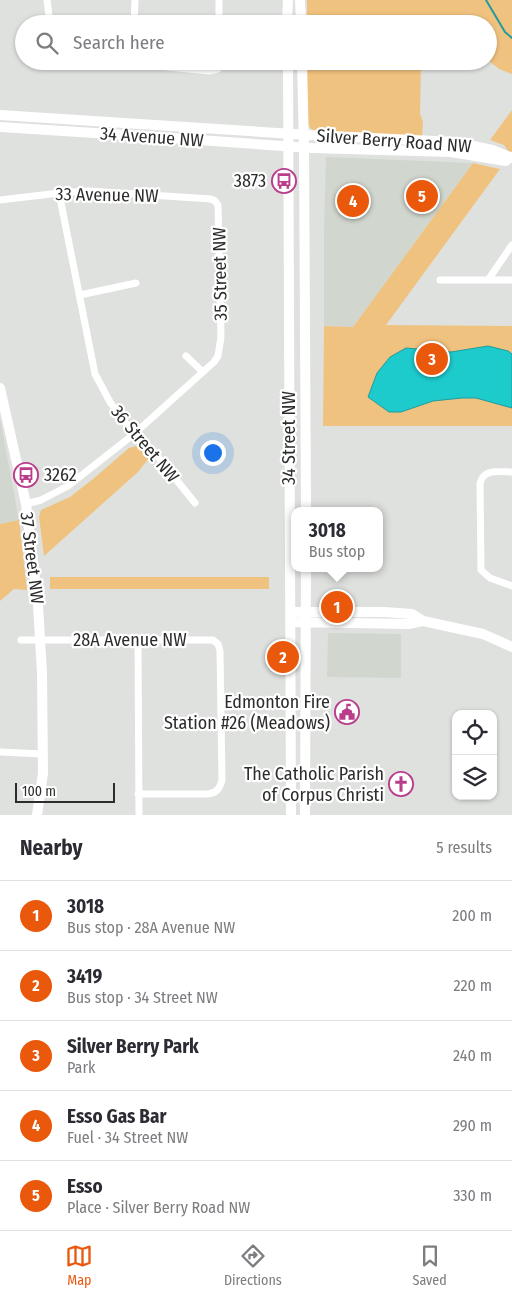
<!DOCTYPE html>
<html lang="en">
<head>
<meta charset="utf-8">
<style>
  :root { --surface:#fff; --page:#f2f2f3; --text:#2b2b33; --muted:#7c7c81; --line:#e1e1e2; --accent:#ea580c }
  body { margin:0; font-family:"Fira Sans Condensed",sans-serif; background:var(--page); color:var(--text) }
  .controls { position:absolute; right:15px; bottom:15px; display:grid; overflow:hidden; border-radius:10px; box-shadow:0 1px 4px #0004 }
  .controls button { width:45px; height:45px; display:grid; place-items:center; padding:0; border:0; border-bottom:1px solid var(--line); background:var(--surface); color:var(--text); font:25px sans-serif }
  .scale { position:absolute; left:15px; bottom:12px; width:100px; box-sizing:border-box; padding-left:5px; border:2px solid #2b2c2b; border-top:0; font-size:14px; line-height:18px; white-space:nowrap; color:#2b2c2b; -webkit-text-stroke:4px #fff; paint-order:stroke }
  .you { position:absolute; left:212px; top:452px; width:18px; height:18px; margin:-12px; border:4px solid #fff; border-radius:50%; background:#1a73e8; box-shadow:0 0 0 8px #1a73e833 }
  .badge { display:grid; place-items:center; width:32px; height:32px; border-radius:50%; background:var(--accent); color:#fff; font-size:16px; font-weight:700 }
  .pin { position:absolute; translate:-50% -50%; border:2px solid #fff; box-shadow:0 1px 5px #0006 }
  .popup { position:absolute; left:291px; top:507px; width:92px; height:65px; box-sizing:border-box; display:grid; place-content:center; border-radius:10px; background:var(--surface); filter:drop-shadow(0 1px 4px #0005); font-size:16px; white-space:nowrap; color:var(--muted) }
  .popup b { font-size:19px; color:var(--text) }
  .popup::after { content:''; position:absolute; left:50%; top:100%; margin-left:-10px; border:10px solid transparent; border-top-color:var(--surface) }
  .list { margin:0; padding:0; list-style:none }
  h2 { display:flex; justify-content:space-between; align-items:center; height:65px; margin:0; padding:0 20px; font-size:21px }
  h2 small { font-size:16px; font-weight:400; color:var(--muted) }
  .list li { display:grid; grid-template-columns:32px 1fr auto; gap:15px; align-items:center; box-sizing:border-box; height:70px; padding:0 20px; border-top:1px solid var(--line) }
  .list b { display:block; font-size:19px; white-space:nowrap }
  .list p { margin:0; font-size:16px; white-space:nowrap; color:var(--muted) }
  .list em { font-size:16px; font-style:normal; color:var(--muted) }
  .icon { flex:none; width:28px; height:28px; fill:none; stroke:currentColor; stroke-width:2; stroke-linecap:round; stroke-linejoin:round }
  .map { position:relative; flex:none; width:512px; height:815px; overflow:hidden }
  .search { position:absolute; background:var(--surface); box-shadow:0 1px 4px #0004; left:15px; right:15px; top:15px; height:55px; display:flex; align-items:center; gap:12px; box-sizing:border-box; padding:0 18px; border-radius:28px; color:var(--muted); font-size:19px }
  .sheet { height:415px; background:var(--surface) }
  nav { display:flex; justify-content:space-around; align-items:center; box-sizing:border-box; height:70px; border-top:1px solid var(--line); background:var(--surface); font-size:14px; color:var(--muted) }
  nav a { display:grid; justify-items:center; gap:2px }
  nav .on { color:var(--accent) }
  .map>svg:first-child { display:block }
</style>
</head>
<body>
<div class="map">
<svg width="512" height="815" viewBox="0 0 512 815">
  <rect width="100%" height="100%" fill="#dfe1de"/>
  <path fill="#d1d7ce" d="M326 157 473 163 353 327 324 326V229Z
    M0 418 19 520 0 524Z
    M328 633 401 634V678L327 677Z"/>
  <path fill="#f0c27f" d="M307 0H512V74L499 69 488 60V24H307Z
    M307 61H421L420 114 423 122 422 136 316 132 310 128 307 122Z
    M512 110V152L508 151 504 145 490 140Z
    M473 163 500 169 386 325 512 326V426H323L324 326 353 327Z
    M136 446 140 448 149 458 138 472 44 556 39 517 41 510 70 497 93 479 129 448Z
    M19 520 27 590 14 589 0 601V524Z
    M50 577H269V589H50Z"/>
  <path fill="#1dcbcd" stroke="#219b9c" d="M488 346 508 351 512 354V408L476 398H462L433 401 401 412H389L368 397 377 373 390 357 406 348 451 352Z"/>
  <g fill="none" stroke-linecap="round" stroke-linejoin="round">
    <path stroke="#219b9c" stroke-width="2" d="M486 0 505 32 512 38"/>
    <path stroke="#fff" stroke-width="7" d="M47 0 50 24
      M219 0V24
      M134 24 135 0
      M105 61 209 71 218 69 219 61
      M59 193 95 374 110 402 134 434 158 457 195 503
      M0 200 59 193 89 191 211 199 215 201 218 205 221 337 218 356 214 362 134 434 68 486 41 500 26 504
      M440 280H512
      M488 280 512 245
      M80 295 136 283
      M186 356 203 372
      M512 472C499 472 483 468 480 484L481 570 490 578 512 586
      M21 640H213L218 644 220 651 222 780C220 788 217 793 208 794H138
      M138 640 139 815
      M0 752 42 754"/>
    <path stroke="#fff" stroke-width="10" d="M300 0 301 24
      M287 24 288 0
      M288 61 291 815
      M302 61 304 147 306 511
      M0 115 309 135 455 142 492 150 512 158
      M0 127 142 136 312 148 451 152 506 161
      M0 388 26 504 38 605 42 673 43 773 37 815
      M290 612H384L412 614 423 621 483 634 512 647
      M290 622 410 624 423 621
      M305 815 306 568"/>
  </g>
  <defs>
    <symbol id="bus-ring" viewBox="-11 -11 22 22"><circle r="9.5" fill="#fff" stroke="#ba3d8c" stroke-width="1.5"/><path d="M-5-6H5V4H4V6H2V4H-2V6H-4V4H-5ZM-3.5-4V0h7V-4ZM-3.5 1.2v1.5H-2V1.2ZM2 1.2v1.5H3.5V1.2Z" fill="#ba3d8c"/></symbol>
    <symbol id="civic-ring" viewBox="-11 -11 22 22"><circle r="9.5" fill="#fff" stroke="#ba3d8c" stroke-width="1.5"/><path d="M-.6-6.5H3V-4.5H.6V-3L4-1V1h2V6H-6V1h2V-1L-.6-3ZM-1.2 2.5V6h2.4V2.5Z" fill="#ba3d8c"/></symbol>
    <symbol id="church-ring" viewBox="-11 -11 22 22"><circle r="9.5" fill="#fff" stroke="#ba3d8c" stroke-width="1.5"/><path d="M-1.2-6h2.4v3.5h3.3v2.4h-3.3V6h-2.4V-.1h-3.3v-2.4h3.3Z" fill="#ba3d8c"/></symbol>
  </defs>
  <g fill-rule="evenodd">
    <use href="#bus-ring" x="270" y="167" width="28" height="28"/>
    <use href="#bus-ring" x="12" y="461" width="28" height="28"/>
    <use href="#civic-ring" x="333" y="698" width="28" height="28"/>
    <use href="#church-ring" x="387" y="770" width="28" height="28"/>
  </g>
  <g text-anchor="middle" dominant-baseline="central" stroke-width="4.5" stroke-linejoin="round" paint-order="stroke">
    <g font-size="18" fill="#2b2c2b" stroke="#fff">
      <text transform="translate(152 137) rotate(4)">34 Avenue NW</text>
      <text transform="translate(394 141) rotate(4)">Silver Berry Road NW</text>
      <text transform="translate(107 195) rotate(1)">33 Avenue NW</text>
      <text transform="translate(220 274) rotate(-91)">35 Street NW</text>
      <text transform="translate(289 438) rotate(-90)">34 Street NW</text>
      <text transform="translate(145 444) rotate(50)">36 Street NW</text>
      <text transform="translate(32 558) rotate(83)">37 Street NW</text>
      <text x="130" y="640">28A Avenue NW</text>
    </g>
    <g font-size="18" fill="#2b2c2b" stroke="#fff" text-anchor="end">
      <text x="266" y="181">3873</text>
      <text x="44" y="475" text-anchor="start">3262</text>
      <text x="330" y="702">Edmonton Fire<tspan x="330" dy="21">Station #26 (Meadows)</tspan></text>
      <text x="384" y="774">The Catholic Parish<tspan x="384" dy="21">of Corpus Christi</tspan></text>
    </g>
  </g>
</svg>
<div class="controls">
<button><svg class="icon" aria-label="locate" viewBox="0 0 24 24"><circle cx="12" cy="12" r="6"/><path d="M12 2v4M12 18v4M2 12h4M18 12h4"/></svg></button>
<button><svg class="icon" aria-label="layers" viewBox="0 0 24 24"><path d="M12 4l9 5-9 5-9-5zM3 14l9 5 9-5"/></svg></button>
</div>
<div class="scale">100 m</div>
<div class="you"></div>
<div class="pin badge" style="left:337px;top:607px">1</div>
<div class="popup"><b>3018</b>Bus stop</div>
<div class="pin badge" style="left:283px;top:657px">2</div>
<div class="pin badge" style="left:432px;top:359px">3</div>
<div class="pin badge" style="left:353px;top:201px">4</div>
<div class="pin badge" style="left:422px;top:196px">5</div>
<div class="search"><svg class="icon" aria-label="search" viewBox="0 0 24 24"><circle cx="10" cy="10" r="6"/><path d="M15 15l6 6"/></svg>Search here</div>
</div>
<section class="sheet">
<h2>Nearby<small>5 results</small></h2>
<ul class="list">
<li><span class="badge">1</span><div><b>3018</b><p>Bus stop · 28A Avenue NW</p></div><em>200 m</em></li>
<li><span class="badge">2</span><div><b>3419</b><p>Bus stop · 34 Street NW</p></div><em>220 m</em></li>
<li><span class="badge">3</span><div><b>Silver Berry Park</b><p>Park</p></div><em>240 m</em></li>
<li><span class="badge">4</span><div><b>Esso Gas Bar</b><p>Fuel · 34 Street NW</p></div><em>290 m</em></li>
<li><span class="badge">5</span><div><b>Esso</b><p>Place · Silver Berry Road NW</p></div><em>330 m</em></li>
</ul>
</section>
<nav>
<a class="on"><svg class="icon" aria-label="map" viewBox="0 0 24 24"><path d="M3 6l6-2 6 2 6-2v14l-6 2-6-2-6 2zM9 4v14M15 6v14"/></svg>Map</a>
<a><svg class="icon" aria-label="directions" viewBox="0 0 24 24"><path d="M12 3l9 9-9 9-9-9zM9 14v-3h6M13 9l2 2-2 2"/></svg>Directions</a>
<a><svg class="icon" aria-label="saved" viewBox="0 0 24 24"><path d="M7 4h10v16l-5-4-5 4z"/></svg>Saved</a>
</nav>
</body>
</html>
